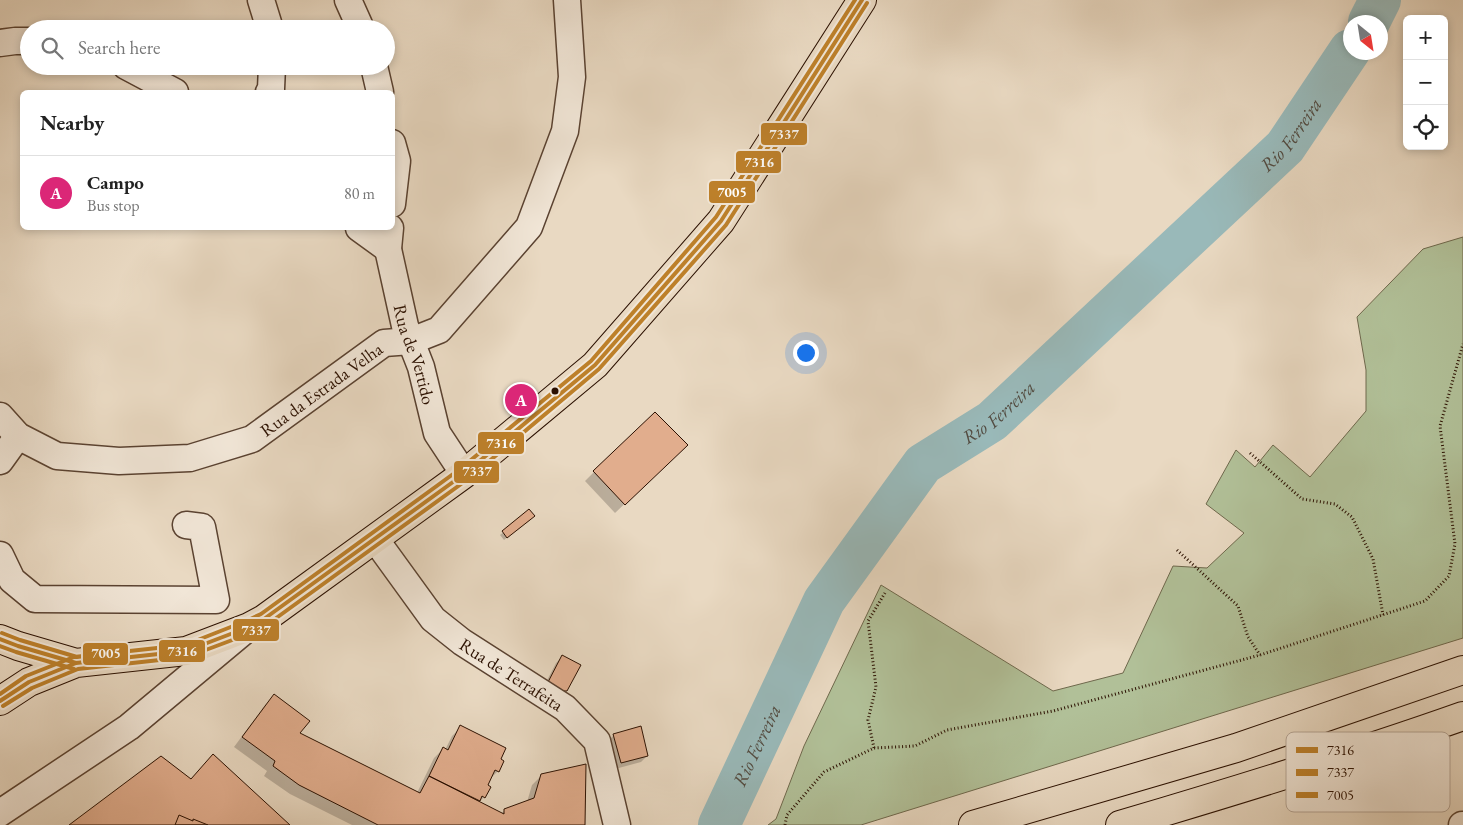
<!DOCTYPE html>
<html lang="en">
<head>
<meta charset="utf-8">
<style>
  :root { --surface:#fff; --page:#f2f2f2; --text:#222; --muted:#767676; --line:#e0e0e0; --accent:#db2777 }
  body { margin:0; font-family:"EB Garamond",serif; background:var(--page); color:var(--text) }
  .controls { position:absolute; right:15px; top:15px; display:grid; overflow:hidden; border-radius:8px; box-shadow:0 2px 8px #0003 }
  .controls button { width:45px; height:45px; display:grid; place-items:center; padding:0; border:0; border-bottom:1px solid var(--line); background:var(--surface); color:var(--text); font:25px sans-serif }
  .compass { position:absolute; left:1343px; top:15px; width:45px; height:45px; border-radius:50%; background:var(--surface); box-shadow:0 2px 8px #0003; rotate:150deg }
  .you { position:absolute; left:805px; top:352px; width:18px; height:18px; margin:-12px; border:4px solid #fff; border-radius:50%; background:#1a73e8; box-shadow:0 0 0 8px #1a73e833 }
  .badge { display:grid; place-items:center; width:32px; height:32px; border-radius:50%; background:var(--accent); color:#fff; font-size:16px; font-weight:700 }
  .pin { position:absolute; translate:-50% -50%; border:2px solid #fff; box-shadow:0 1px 5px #0006 }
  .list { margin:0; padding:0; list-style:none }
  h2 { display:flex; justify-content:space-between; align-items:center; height:65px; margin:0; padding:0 20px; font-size:21px }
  h2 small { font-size:16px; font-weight:400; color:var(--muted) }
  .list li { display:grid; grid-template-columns:32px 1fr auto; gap:15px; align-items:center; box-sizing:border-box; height:75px; padding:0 20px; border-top:1px solid var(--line) }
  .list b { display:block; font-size:19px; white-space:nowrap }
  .list p { margin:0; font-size:16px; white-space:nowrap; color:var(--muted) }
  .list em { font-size:16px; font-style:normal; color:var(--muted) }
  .icon { flex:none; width:28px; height:28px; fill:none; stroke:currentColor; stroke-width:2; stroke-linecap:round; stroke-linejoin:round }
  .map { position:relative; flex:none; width:1463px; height:825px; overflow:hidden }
  .search { position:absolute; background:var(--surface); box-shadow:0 2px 8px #0003; left:20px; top:20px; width:375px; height:55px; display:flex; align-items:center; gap:12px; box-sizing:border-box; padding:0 18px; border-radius:28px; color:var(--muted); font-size:19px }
  .panel { position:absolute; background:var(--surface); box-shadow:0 2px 8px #0003; left:20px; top:90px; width:375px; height:140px; border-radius:8px }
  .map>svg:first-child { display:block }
</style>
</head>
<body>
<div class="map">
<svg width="1463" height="825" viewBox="0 0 1463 825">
  <rect width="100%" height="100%" fill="#e9d9c2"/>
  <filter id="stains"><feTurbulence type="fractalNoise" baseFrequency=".004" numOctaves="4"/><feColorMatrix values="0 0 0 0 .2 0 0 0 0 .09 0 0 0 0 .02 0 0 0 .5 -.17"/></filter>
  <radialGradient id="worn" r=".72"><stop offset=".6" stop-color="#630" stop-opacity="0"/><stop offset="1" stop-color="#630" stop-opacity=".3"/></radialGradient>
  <path fill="#b1c098" stroke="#6e684c" d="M1463 237V638L861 825H768L776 819 804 746 881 585 1053 691 1123 673 1173 566 1207 568 1244 533 1206 504 1236 450 1255 467 1273 445 1310 477 1366 411V370L1357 317 1423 249Z"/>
  <path fill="#0003" d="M677 454 615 513 585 481 594 472Z
    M529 511 531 519 504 540 500 535Z
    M562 657 566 690 559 697 541 692 556 663Z
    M274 696 298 734 417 793 434 758 443 749 445 750 452 736 461 727 499 760 498 771 490 779 484 797 479 802 501 814 505 810 527 802 532 785 542 775 584 825H352L290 794 264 776 267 771 234 747 265 705Z
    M614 735 647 756 641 762 615 769 608 741Z"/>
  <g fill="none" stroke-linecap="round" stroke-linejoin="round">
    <g stroke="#99b9b9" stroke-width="42">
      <path d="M1369 22 1380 0"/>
      <path id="s1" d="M719 825 824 601 923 464 992 421 1285 147 1350 50"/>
    </g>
  </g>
  <path fill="#e1ad8d" stroke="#2b1001" d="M655 412 688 445 625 505 593 471Z
    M529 509 535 516 507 538 502 531Z
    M562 655 581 665 567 691H556L546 686Z
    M274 694 310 721 300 733 420 793 429 776 504 814V809L534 798 541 774 586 764 585 825H378L299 785 273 766 275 761 242 737Z
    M460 725 506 748 501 759 504 761 499 772 495 770 488 785 491 787 485 798 482 796 480 801 429 776 443 747 448 750Z
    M641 726 648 756 621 763 613 734Z
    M213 754 290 825H69L161 756 191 779Z
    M179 815 193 821V819L208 825H175Z"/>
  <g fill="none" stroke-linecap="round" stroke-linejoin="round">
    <defs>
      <g id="minor">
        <path d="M261 0 270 29"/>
        <path d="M348 0 361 29"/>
        <path d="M0 43 15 41H29"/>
        <path d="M126 66 175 92"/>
        <path d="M374 66 380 92"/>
        <path d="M269 92 271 89 272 66"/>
        <path d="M392 143 397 161 392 204"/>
        <path d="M359 228 388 249"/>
        <path id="s2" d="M390 228 388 249 405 326 421 367 437 433 464 474"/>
        <path id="s3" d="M0 416 18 436 57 456 119 461 190 458 252 439 384 343 411 341 439 330 529 227 565 131 572 77 567 0"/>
        <path d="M0 461 18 436"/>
        <path id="s4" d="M375 539 433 619 462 642 565 708 597 741 617 825"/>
        <path d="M0 555 12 580 35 599 216 600 202 527 186 525"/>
        <path d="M0 813 129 727 244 631"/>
        <path d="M1462 825H1463"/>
      </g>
      <path id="major" d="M0 639 18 646 76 663
        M0 701 29 682 76 663 186 651 249 627 264 619 464 474 595 365 721 221 862 0"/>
      <path id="highway" d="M973 825 1236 748 1463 670
        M1120 825C1235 791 1350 756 1463 716"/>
    </defs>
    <use href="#minor" stroke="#5a4231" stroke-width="29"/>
    <use href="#major" stroke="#2b1001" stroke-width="30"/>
    <use href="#highway" stroke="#2b1001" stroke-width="30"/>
    <path stroke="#2b1001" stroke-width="3" stroke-dasharray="1 2.5" stroke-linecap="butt" d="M1250 453 1302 499 1335 504 1352 517 1373 559 1383 615
      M1177 550 1238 606 1248 637 1260 655
      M874 748 868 720 876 687 868 621 885 593
      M785 825 787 815 824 772 874 748 915 746 947 730 1053 711 1260 655 1425 601 1449 576 1455 544 1440 426 1463 344"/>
    <use href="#minor" stroke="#f1e6d7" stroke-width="26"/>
    <use href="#major" stroke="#e9d9c2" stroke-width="28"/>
    <use href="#highway" stroke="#e9d9c2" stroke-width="28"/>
    <defs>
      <path id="bus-1" d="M0 639 18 646 76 663
        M0 701 29 682 76 663 186 651 249 627 264 619 464 474 595 365 721 221 862 0"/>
      <path id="bus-2" d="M0 646 16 652 74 669
        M3 706 32 688 78 669 187 657 251 633 268 624 468 479 599 369 726 225 867 3"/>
      <path id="bus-3" d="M2 633 20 640 77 657 93 655
        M0 694 26 676 74 657 185 645 246 621 261 614 460 469 591 361 716 217 855 0"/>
    </defs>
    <use href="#bus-1" stroke="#f1e6d7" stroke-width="8"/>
    <use href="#bus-2" stroke="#f1e6d7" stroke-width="8"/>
    <use href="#bus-3" stroke="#f1e6d7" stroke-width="8"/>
    <use href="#bus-1" stroke="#bd802a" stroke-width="4"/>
    <use href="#bus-2" stroke="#bd802a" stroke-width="4"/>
    <use href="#bus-3" stroke="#bd802a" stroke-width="4"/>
  </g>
  <circle fill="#2b1001" stroke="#f1e6d7" stroke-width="2" cx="555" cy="391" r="4.5"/>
  <g text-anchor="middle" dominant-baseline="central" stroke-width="5" stroke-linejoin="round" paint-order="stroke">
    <g font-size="18" fill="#2b1001" stroke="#f1e6d7">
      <text stroke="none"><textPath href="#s2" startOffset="130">Rua de Vertido</textPath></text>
      <text stroke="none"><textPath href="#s3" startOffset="354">Rua da Estrada Velha</textPath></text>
      <text stroke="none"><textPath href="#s4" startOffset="195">Rua de Terrafeita</textPath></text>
    </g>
    <g font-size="19" font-style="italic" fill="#524b41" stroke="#f1e6d7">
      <text stroke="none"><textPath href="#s1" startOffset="912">Rio Ferreira</textPath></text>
      <text stroke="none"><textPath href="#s1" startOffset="508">Rio Ferreira</textPath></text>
      <text stroke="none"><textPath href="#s1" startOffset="88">Rio Ferreira</textPath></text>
    </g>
  </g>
  <rect x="1286" y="732" width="164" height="80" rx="8" fill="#f1e6d7" stroke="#b6a697" stroke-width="1"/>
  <rect x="1296" y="747" width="22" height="6" fill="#bd802a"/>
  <rect x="1296" y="769" width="22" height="7" fill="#bd802a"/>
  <rect x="1296" y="792" width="22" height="6" fill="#bd802a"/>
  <g font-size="14" fill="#2b1001">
    <text x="1327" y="755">7316</text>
    <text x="1327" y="777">7337</text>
    <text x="1327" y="800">7005</text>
  </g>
  <g stroke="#f1e6d7" stroke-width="2">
    <rect x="760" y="122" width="48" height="24" rx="5" fill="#bd802a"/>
    <rect x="735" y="150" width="47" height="24" rx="5" fill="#bd802a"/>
    <rect x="708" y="180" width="48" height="24" rx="5" fill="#bd802a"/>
    <rect x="477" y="431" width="48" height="24" rx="5" fill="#bd802a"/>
    <rect x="453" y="460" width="47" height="24" rx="5" fill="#bd802a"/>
    <rect x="232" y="618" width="48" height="24" rx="5" fill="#bd802a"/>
    <rect x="158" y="639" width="48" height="24" rx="5" fill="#bd802a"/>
    <rect x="82" y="642" width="47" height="24" rx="5" fill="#bd802a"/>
  </g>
  <g font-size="14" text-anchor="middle" font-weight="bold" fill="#fff">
    <text x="784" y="139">7337</text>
    <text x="759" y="167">7316</text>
    <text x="732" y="197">7005</text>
    <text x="501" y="448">7316</text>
    <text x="477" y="476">7337</text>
    <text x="256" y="635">7337</text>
    <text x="182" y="656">7316</text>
    <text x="106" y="658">7005</text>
  </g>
  <rect width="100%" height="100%" filter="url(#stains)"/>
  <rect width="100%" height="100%" fill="url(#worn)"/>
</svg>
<div class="controls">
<button>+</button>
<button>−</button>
<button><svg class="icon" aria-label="locate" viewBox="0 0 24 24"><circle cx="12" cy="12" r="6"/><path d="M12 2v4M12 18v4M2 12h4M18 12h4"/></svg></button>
</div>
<svg class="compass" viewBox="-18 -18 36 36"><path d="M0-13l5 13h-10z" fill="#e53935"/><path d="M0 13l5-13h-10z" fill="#767676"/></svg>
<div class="you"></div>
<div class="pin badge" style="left:521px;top:400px">A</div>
<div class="search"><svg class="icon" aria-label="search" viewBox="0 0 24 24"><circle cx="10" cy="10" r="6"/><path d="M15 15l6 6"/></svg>Search here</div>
<section class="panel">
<h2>Nearby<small></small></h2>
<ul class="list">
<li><span class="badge">A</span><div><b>Campo</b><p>Bus stop</p></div><em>80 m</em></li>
</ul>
</section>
</div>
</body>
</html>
